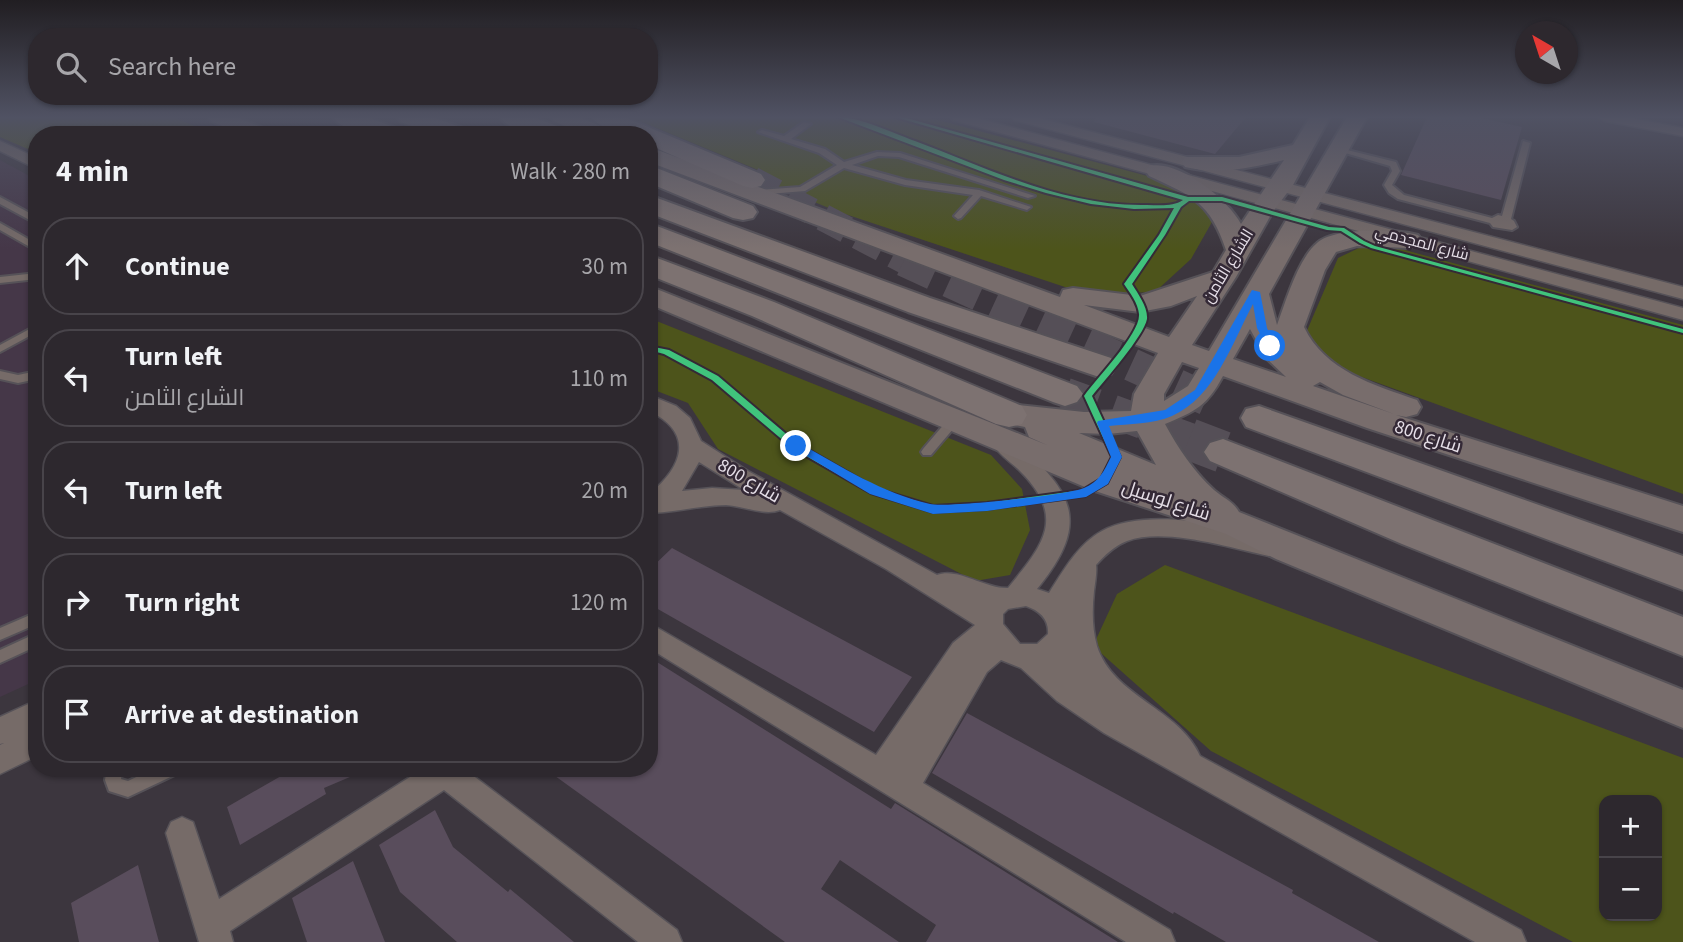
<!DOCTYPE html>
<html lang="en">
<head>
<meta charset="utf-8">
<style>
  :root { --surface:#2d282e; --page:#353036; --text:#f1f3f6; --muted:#a7a6aa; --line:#48444a }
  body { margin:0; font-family:"Source Sans 3",Cairo,sans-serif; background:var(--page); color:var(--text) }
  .controls { position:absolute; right:21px; bottom:21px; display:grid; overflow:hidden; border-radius:14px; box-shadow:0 2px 5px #0004 }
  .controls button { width:63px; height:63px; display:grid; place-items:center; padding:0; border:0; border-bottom:2px solid var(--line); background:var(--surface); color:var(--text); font:35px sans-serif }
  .compass { position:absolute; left:1515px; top:21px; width:63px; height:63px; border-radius:50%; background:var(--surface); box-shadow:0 2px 5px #0004; rotate:321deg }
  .stop { position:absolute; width:21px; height:21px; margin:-16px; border:5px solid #1a73e8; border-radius:50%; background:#fff }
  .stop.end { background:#1a73e8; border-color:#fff; box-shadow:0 2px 7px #0008 }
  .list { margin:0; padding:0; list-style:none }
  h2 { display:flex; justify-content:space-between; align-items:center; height:91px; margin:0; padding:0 28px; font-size:30px }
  h2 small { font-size:23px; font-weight:400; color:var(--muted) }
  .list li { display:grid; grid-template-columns:46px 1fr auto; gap:21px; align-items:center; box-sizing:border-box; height:98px; margin:0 14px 14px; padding:0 14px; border:2px solid var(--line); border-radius:28px }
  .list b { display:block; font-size:26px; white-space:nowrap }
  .list p { margin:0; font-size:23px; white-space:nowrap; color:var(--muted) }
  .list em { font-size:23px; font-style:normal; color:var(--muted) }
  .icon { flex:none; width:38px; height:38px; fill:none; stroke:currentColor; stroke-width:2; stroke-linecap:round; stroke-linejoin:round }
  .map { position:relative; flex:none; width:1683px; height:942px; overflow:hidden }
  .search { position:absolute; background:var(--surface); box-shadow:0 2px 5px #0004; left:28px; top:28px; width:630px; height:77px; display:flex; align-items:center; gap:18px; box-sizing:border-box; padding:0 24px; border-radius:28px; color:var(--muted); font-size:26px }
  .panel { position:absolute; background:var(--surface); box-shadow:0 2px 5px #0004; left:28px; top:126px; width:630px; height:651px; border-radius:28px }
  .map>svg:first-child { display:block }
</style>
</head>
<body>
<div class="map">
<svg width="1683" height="942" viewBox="0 0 1683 942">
  <rect width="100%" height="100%" fill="#3c363e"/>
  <path fill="#453748" d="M0 160 37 180V680L0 697Z"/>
  <path fill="#4d541b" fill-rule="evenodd" d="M0 117H173L216 135H37V153L0 137Z
    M630 117H927L1203 191 1212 222 1191 259 1155 292 1086 294 836 211 759 179 763 172Z
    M1363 246 1401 249 1683 325V494L1326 364 1306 333 1338 258Z
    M649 318 991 455 1022 489 1030 530 1010 575 975 581 718 449 688 403 649 388Z
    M1165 565 1683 758V942H1573L1211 751 1093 646 1117 594ZM1604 800H1657V916H1604Z"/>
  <path fill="#594d5c" d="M1095 117H1246L1215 154 1094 122Z
    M1427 117H1477L1522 127 1501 200 1401 175Z
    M672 548 912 677 874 732 649 604V570Z
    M649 657 891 809 895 803 1118 942H926L936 925 840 860 821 889 899 942H785L544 768H649Z
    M967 713 1293 890 1292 893 1379 942H1226L1174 912 1173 914 932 773Z
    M295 768H371L324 788 326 794 240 845 227 807Z
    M435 810 453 847 508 892 510 889 574 942H457L400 892 379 845Z
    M353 861 385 942H307L292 898Z
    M138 865 159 942H79L71 903Z"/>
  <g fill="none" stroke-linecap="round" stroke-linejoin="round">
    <path stroke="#554f57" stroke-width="27" stroke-dasharray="27 13" stroke-linecap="butt" d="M752 180 908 262"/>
    <path stroke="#554f57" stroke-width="33" stroke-dasharray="33 17" stroke-linecap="butt" d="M904 260 1215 403
      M1065 394 1194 441"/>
    <path stroke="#554f57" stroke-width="42" stroke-dasharray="42 21" stroke-linecap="butt" d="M1189 439 1223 452"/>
    <defs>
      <path id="lane" d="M804 122 811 124 791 139 825 149 844 162 877 152 900 153 1035 196 1028 198 899 157 878 156 852 165 906 180 979 190 1031 207 1027 210 981 196 961 218 958 219 954 216 973 195 905 185 844 168 805 191 756 195 755 193 759 190 800 187 837 165 819 153 758 132 762 130 784 136Z
        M1523 141 1530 143 1511 219 1514 221 1517 227 1512 230 1493 227 1490 223 1398 199 1389 193 1384 185 1392 171 1390 166 1335 150 1339 148 1396 162 1400 171 1392 185 1404 195 1492 218 1498 215 1502 216Z
        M0 197 37 217V224L0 204Z
        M0 223 37 244V251L0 230Z
        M37 273V279L0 283V277Z
        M37 325V332L0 352V345Z
        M0 371 18 375 37 371V379L18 383 0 379Z
        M955 415 961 419 959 422 931 455H923L921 452 923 449 951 416Z
        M37 612V624L0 640V628Z
        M37 633V646L0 663V650Z
        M107 768H123L121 779 128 781 155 768H181L179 773 128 797 109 791 105 780Z"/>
      <path id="street" d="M951 117H973L1683 308V320L953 120Z
        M1012 117H1035L1683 287V299L1014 120Z
        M1598 117H1626L1683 128V136L1605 121Z
        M0 141 37 158V169L0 151Z
        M649 395 676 406 690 418 701 441 748 471 937 575C958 567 985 589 1008 588 1043 545 1067 518 1020 471 1011 462 999 455 993 444L996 439 1004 436 1012 439C1072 490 1093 521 1037 589L1049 593C1063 571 1078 544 1102 531 1145 507 1232 525 1278 539L1281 546 1278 553 1269 556C1230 548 1165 527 1127 541 1114 546 1105 555 1096 565 1097 573 1095 583 1094 591 1092 610 1092 628 1097 646 1113 697 1179 708 1200 756L1521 930 1526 942H1475L1104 733 1057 701 1021 668 1001 660 987 672 923 783 1170 930 1175 942H1126L649 648V623L876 755 953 643 975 625 886 569 780 510C765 516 743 506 726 505 700 505 674 513 649 513V494C683 467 695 433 649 411ZM699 462 744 490 712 488 682 491ZM1026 606C1040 611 1049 619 1048 634L1037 644H1020L1003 624V614L1008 609Z
        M37 700V727L34 728H37V756L0 774V745L4 743 0 744V717Z
        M424 768H463L677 930 682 942H638L444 790 230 931 233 942H199L166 833 171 822 182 817 193 822 219 899Z"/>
      <path id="secondary" d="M208 117H236L269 130 272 135H242L211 121Z
        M551 117H578L611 130 614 135H584L554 121Z
        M1310 117H1330L1293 185 1272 213 1236 277 1192 345 1209 351 1347 117H1367L1269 294 1277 325C1286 301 1298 259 1317 243 1335 227 1396 229 1418 235L1422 240 1418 245 1409 248 1357 246 1336 252 1325 270 1304 327C1325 371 1374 385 1417 400L1421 407 1417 414 1406 417 1396 415 1683 506V532L1367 428 1223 376C1207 406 1196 411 1165 424 1178 448 1194 472 1214 490 1223 498 1233 501 1239 512L1683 690V728L1276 559 1226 534 1092 490 649 304V286L1047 445 1029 437 1025 427 998 422 993 415 998 408 1009 404 1084 412 1131 411 1134 394 1158 353 649 162V147L1060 297 1063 290 1073 288 1140 296 1213 272 1226 250C1210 202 1192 196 1149 176L1146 171 1149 166C1178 159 1228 199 1241 224L1284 160C1251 168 1219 175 1185 167L1182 162 1185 157H1239L1293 145ZM1197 296 1169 337 1084 305 1140 312 1171 306ZM1250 329 1266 358 1286 377 1233 359ZM1182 362 1199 368 1188 386 1164 401V394ZM1320 382 1343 395 1394 414 1313 386ZM1137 431 1156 465 1079 433 1108 434Z"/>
      <path id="highway" d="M333 117H367L402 130 405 135C385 135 346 136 333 117Z
        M397 117H432L469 130 472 135H436L401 122Z
        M500 117H533L568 130 571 135C551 135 513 136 500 117Z
        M592 117H624L761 174 765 180 761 186 752 188 743 186 649 145V135C631 135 604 134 592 117Z
        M649 165 753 206 757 212 753 218 743 220 733 218 649 183Z
        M649 195 930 298 1111 358 1116 366 1111 374 1099 377 908 312 649 213Z
        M649 223 1077 386 1083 394 1077 402 1065 406 1053 402 649 242Z
        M649 255 774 302 1022 406 1027 415 1022 424 1009 427 996 424 752 316 649 275Z
        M1259 406 1683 556V590L1246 427 1241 418 1246 409Z
        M1223 439 1683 617V656L1402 544 1210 461 1204 452 1210 443Z"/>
    </defs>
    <use href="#lane" stroke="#565258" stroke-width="4"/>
    <use href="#street" stroke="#565258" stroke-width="3"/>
    <use href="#secondary" stroke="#565258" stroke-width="4"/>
    <use href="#highway" stroke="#565258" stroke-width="4"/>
    <use href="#lane" fill="#766b68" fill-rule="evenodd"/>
    <use href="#street" fill="#766b68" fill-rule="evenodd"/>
    <use href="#secondary" fill="#786d6c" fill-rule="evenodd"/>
    <use href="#highway" fill="#7d7271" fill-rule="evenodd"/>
    <defs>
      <path id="cycleway" d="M838 117C857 116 896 134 915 141 989 169 1066 207 1147 205 1159 205 1173 207 1183 200L895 117H903L1188 197H1222L1329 227 1344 228 1364 241 1375 246 1683 329V333L1371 248 1360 243 1341 231 1327 230 1222 201H1189L1181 207 1165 235 1132 284C1138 294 1148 307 1147 319 1144 336 1104 381 1092 396L1120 457 1107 483 1085 496 987 509 933 512 871 493 792 448 712 380 664 354 649 350V346L669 350 718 376 798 444 877 489 933 506 987 503 1083 490 1101 479 1112 457 1084 396C1096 379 1141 333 1139 314 1138 303 1130 293 1124 284L1159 235 1174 208 1134 209 1091 204 1046 193 1004 180Z"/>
    </defs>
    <use href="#cycleway" stroke="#342936" stroke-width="4"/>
    <use href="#cycleway" fill="#40c37c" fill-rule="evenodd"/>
  </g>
  <linearGradient id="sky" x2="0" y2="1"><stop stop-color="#211e22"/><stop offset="0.47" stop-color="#505263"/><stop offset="1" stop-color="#505263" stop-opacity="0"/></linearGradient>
  <rect width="1683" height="249" fill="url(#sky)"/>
  <path fill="#1a73e8" d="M1252 290 1260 292 1267 328 1275 346 1274 348 1266 346 1257 328 1253 304C1232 343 1215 397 1172 416 1153 424 1129 424 1109 426L1122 457 1108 484 1086 497 987 511 933 514 870 494 790 446 792 443H799C842 467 882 493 930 504 946 508 1069 495 1084 488 1099 482 1104 471 1111 457L1097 423 1098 421 1165 410 1195 390Z"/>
  <g text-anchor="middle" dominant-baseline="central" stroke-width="5" stroke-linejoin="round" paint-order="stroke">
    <g font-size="16" fill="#e5dee7" stroke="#342936">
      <text transform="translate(1422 243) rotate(15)">شارع المجدمي</text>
      <text transform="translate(1228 266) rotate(-59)">الشارع الثامن</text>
    </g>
    <g font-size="19" fill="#e5dee7" stroke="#342936">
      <text transform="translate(1428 437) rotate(18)">شارع 800</text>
      <text transform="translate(749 481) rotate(30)">شارع 800</text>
      <text transform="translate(1166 501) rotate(18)">شارع لوسيل</text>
    </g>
  </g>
</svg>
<div class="controls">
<button>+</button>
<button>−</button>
</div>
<svg class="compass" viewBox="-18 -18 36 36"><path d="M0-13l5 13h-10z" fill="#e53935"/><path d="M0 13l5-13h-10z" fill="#a7a6aa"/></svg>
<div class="stop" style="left:1270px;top:346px"></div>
<div class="stop end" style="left:796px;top:446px"></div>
<div class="search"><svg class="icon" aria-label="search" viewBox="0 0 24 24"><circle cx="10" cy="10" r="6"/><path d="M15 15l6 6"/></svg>Search here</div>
<section class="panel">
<h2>4 min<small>Walk · 280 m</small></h2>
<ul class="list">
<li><svg class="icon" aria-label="ahead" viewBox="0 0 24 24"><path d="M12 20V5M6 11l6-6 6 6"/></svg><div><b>Continue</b></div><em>30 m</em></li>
<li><svg class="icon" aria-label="left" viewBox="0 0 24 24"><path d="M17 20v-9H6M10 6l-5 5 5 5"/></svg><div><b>Turn left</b><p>الشارع الثامن</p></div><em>110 m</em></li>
<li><svg class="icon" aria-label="left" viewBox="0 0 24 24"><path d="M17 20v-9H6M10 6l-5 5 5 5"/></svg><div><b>Turn left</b></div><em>20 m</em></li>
<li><svg class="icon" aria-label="right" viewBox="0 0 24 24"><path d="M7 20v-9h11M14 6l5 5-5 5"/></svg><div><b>Turn right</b></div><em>120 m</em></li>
<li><svg class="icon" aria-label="arrive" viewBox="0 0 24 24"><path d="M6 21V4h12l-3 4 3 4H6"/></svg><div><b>Arrive at destination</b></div></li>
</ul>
</section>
</div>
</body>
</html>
